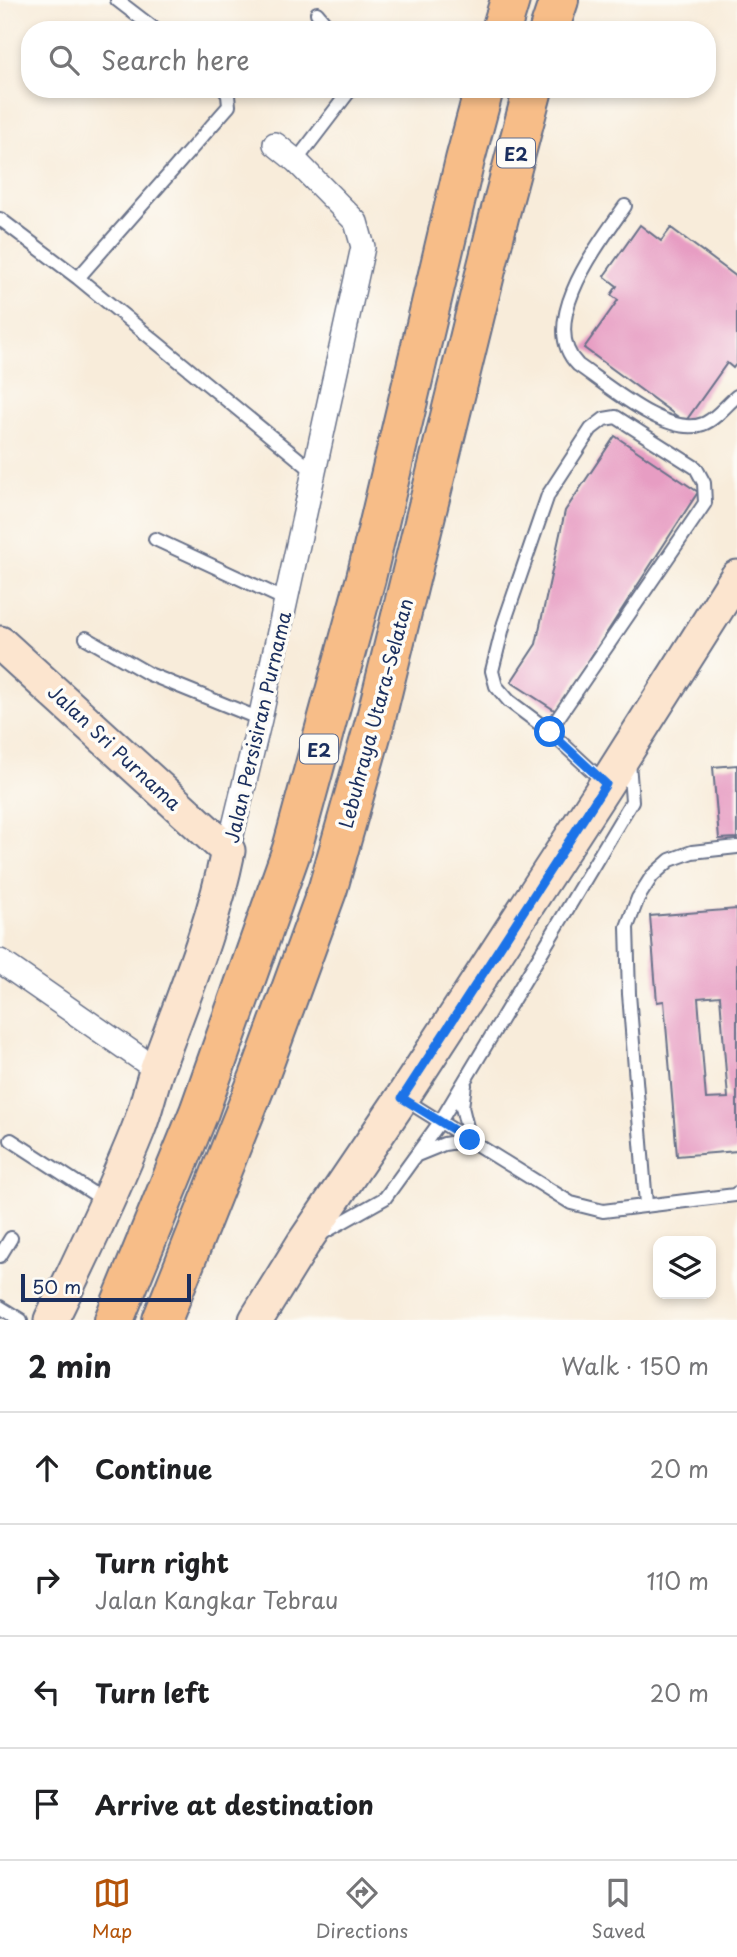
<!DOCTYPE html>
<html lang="en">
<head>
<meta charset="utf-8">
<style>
  :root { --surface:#fff; --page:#f2f2f2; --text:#202124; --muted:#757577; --line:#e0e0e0; --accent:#b45309 }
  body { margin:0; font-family:"Playpen Sans",sans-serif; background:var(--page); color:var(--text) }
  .controls { position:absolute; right:21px; bottom:21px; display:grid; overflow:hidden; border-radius:14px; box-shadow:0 4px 10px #0003 }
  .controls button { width:63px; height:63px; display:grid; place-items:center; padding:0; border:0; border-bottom:2px solid var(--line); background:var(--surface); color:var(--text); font:35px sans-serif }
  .scale { position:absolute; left:21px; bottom:18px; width:170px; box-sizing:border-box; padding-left:7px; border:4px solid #1b2f5e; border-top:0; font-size:19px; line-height:24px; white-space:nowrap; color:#1b2f5e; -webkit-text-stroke:5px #fdfcf7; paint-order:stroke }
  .stop { position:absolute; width:21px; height:21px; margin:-16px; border:5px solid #1a73e8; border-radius:50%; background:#fff }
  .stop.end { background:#1a73e8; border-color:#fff; box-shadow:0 2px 7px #0008 }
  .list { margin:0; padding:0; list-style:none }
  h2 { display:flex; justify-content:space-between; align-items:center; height:91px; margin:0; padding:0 28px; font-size:30px }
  h2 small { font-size:23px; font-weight:400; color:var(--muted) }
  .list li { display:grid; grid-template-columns:46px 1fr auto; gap:21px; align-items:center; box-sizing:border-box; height:112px; padding:0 28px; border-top:2px solid var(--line) }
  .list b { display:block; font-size:26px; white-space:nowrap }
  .list p { margin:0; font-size:23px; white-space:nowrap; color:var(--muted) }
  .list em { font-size:23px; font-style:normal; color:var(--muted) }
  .icon { flex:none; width:38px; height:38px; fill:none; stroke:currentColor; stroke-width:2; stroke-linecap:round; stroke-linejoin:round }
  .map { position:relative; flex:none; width:737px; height:1320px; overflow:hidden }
  .search { position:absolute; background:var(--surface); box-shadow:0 4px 10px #0003; left:21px; right:21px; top:21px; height:77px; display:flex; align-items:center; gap:18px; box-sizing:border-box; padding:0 24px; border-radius:28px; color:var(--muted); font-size:26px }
  .sheet { height:539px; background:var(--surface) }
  nav { display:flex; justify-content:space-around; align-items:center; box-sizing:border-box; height:98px; border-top:2px solid var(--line); background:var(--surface); font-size:19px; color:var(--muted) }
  nav a { display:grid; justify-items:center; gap:4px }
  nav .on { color:var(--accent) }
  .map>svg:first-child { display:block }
</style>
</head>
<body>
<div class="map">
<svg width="737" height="1320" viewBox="0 0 737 1320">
  <rect width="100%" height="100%" fill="#fdfcf7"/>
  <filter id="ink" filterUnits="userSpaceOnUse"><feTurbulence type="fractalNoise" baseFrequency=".0143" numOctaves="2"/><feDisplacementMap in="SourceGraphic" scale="14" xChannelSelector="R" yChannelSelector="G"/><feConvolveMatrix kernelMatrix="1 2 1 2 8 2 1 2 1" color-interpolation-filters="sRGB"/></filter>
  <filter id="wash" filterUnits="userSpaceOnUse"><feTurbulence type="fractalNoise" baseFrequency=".00686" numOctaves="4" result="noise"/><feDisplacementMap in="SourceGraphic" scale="28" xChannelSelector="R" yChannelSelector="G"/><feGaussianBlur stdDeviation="1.57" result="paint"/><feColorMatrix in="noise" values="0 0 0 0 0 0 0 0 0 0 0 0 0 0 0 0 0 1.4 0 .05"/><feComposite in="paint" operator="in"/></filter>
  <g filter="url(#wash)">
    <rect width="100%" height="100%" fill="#f8ecda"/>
    <g id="blocks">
      <path fill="#e79dc3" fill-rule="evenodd" d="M640 225 661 241 671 228 737 277V363L733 368 727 363 685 422 584 348 618 300 611 295 617 286 604 276Z
        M615 436 698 492 556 711 511 682 536 644 565 511Z
        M737 765V838L719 839 713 767Z
        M737 909V1151L677 1156 664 1001 657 1002 650 916ZM720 996 728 1098 706 1099 698 998Z"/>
    </g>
  </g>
  <g filter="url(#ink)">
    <use href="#blocks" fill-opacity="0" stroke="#687189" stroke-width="2"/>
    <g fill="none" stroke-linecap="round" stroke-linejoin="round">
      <defs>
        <path id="lane" d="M117 0 156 30
          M317 13 331 30
          M296 161 351 89
          M625 206C600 242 536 323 578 365 606 384 668 438 703 424 715 420 727 404 737 396
          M0 219 78 278 313 471
          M78 278 229 106 228 95 224 89
          M155 539 286 600
          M86 638 149 674 260 719
          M549 731 705 503 704 483 696 468 616 417 604 419 591 429 548 495 504 623 492 671 496 686 509 701 549 731 606 784
          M465 1085 462 1107 470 1140
          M402 1098 571 1203 603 1211 735 1195 737 1193
          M11 1140 105 1201
          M417 1155 444 1144 470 1140
          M646 1204 629 994 627 927 638 898 652 876 670 860 692 852 737 847
          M321 1234 385 1198 440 1122 632 801 629 762
          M0 1256 11 1238
          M0 1307 21 1320"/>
        <path id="street" d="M228 851 260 719 363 247 356 222 296 161 275 144
          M0 961 157 1070"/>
        <path id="secondary" d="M0 643 228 851C212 930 184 994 157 1069 150 1089 146 1110 138 1130 112 1195 82 1257 51 1320
          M256 1320 303 1244 402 1098 606 784 737 577"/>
        <path id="highway" d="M501 30 510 0
          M549 30 559 0
          M114 1320 199 1112 292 849 366 578 465 160 484 89
          M162 1320 259 1077 328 888 376 718 499 217 533 89"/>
      </defs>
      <use href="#lane" stroke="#687189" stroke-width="16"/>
      <use href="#street" stroke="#687189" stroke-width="26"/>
      <use href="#secondary" stroke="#687189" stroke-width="37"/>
      <use href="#highway" stroke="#687189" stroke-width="42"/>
      <use href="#lane" stroke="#fff" stroke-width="12"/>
      <use href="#street" stroke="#fff" stroke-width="23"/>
      <use href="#secondary" stroke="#fce5cf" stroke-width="33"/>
      <use href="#highway" stroke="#f7bd88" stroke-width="38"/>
    </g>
  </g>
  <g fill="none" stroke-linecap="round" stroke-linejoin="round" filter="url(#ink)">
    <path stroke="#1a73e8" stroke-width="9" d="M470 1140 402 1098 606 784 550 732"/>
  </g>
  <g text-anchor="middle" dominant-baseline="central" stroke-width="7" stroke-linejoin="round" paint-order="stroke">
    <g fill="#fdfcf7" stroke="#5f6c8c" stroke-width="2">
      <rect x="497" y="138.5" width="38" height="29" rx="5"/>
      <rect x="300" y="734.5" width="38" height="29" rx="5"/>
    </g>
    <g font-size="18" font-weight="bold" fill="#1b2f5e">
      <text x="516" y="153">E2</text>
      <text x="319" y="749">E2</text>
    </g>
    <g font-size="19" fill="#1b2f5e" stroke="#fdfcf7">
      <text transform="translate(375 713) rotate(-75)">Lebuhraya Utara–Selatan</text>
      <text transform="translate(257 727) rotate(-77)">Jalan Persisiran Purnama</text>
      <text transform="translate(115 747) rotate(43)">Jalan Sri Purnama</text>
    </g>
  </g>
</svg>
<div class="controls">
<button><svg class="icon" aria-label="layers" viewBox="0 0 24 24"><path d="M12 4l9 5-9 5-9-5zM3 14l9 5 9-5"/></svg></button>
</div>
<div class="scale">50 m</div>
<div class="stop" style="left:550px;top:732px"></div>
<div class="stop end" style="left:470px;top:1140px"></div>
<div class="search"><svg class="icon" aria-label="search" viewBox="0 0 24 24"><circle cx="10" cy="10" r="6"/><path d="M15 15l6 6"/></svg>Search here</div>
</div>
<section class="sheet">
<h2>2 min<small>Walk · 150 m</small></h2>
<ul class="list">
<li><svg class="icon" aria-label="ahead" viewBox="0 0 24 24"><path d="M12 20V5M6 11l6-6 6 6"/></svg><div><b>Continue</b></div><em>20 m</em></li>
<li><svg class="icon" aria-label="right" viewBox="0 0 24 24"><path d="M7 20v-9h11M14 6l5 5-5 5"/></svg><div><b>Turn right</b><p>Jalan Kangkar Tebrau</p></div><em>110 m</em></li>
<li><svg class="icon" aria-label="left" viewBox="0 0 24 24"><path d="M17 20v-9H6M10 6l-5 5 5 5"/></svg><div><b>Turn left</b></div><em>20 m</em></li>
<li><svg class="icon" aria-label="arrive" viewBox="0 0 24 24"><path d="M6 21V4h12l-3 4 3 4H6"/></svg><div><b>Arrive at destination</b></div></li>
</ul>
</section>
<nav>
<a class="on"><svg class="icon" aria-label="map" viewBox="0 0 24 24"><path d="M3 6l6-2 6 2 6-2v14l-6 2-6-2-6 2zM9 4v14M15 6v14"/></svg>Map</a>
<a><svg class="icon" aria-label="directions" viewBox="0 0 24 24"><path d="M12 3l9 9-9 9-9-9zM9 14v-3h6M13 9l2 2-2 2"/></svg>Directions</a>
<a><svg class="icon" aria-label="saved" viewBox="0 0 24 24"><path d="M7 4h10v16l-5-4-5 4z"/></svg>Saved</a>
</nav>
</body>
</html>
